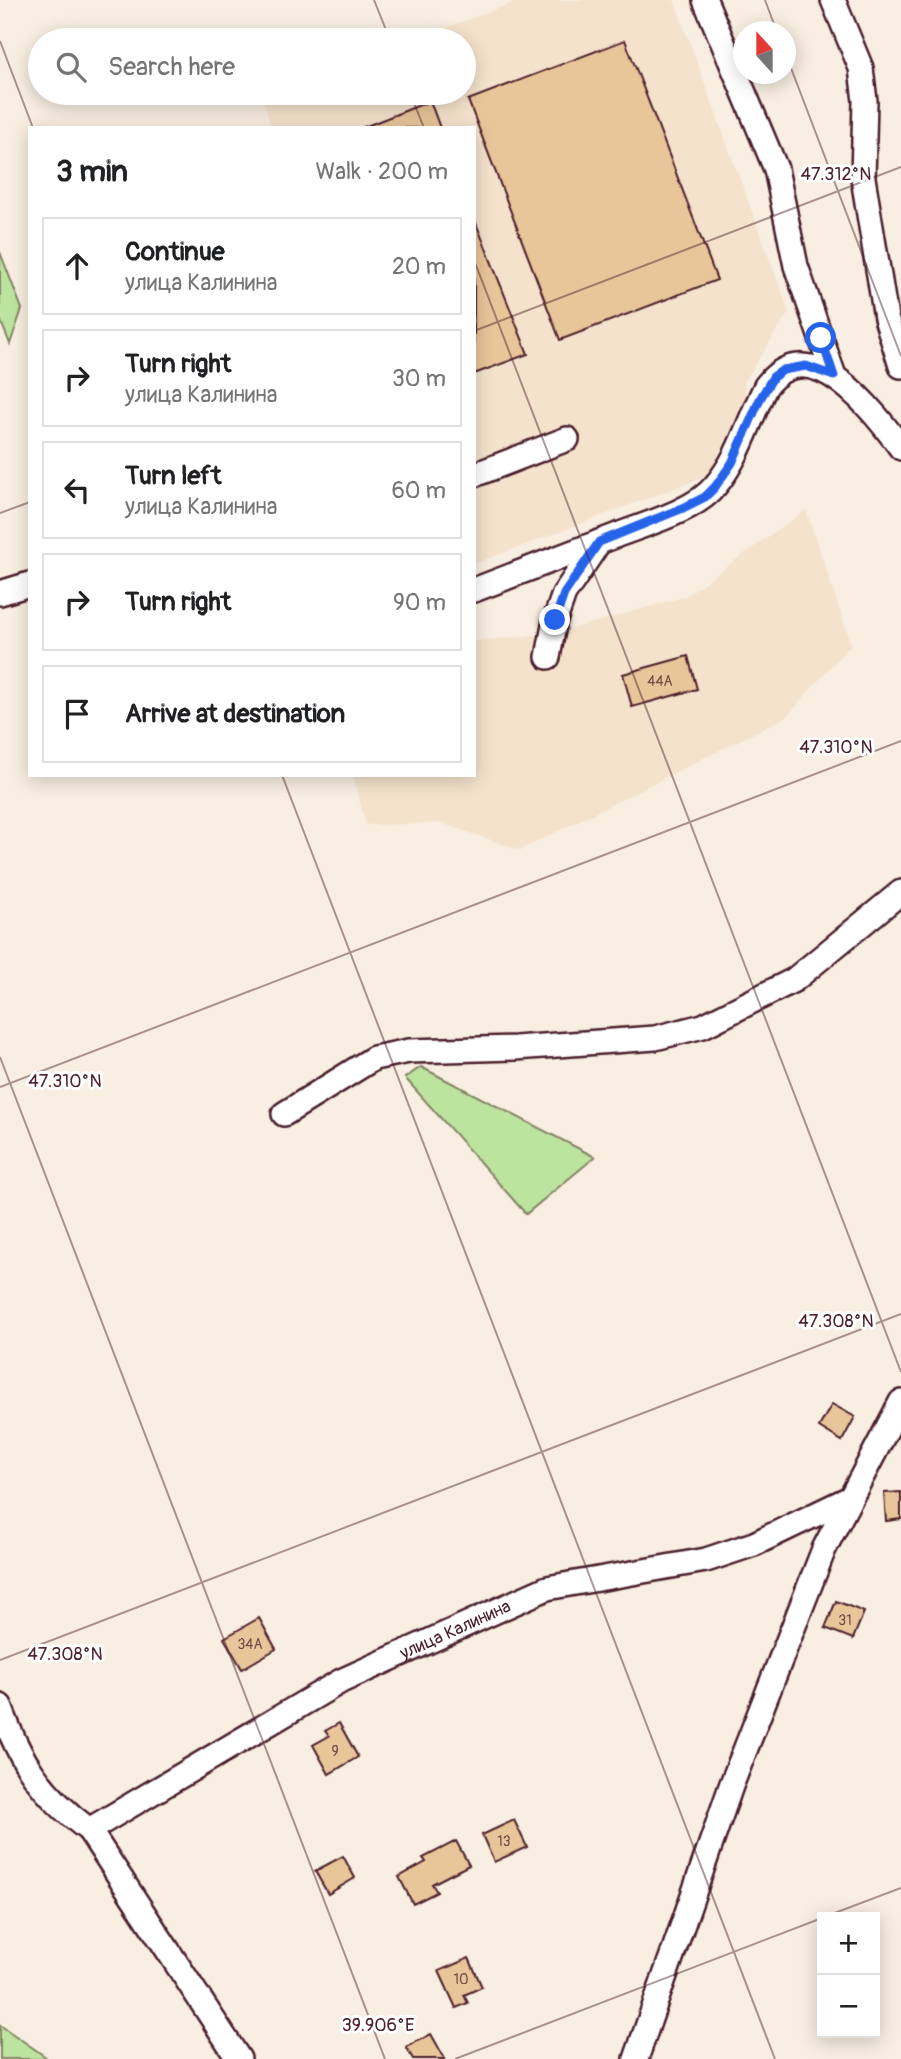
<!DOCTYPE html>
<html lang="en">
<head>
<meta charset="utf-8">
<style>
  :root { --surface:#fff; --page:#f6f6f6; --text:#202124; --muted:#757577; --line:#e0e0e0 }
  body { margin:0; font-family:Pangolin,sans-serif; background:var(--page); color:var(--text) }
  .controls { position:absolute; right:21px; bottom:21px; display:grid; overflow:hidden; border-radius:0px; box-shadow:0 4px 18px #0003 }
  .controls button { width:63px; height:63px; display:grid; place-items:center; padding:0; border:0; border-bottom:2px solid var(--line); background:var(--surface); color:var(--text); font:35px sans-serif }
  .compass { position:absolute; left:733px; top:21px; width:63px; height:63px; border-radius:50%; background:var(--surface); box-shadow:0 4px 18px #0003; rotate:339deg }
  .stop { position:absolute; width:21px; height:21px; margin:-16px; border:5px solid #2563eb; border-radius:50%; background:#fff }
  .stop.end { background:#2563eb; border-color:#fff; box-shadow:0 2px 7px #0008 }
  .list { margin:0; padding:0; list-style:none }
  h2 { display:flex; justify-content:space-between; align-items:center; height:91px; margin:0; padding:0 28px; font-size:30px }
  h2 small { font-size:23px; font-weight:400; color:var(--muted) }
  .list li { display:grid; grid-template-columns:46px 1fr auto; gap:21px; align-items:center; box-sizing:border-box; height:98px; margin:0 14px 14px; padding:0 14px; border:2px solid var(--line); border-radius:0px }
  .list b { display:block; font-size:26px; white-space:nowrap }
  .list p { margin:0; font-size:23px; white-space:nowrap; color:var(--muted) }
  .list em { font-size:23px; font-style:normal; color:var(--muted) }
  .icon { flex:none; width:38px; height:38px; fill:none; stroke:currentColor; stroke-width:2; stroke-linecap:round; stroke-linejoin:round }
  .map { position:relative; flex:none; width:901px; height:2059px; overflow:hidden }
  .search { position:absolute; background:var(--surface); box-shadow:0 4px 18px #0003; left:28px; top:28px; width:448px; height:77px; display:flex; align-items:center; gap:18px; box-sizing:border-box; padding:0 24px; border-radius:38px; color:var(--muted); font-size:26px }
  .panel { position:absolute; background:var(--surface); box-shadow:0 4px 18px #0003; left:28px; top:126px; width:448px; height:651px; border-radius:0px }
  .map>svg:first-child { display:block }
</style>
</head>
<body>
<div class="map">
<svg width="901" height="2059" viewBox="0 0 901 2059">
  <rect width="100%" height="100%" fill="#f8eee1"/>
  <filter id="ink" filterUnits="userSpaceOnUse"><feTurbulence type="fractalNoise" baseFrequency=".0143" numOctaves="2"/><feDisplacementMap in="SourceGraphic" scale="14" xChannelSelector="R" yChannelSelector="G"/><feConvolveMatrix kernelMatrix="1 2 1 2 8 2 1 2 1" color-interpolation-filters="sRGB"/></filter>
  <g filter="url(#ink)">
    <path fill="#f4e2cc" d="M521 0H674L789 312 744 382 746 400 709 475 474 564V128H271L263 96 272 93H464V40H413Z
      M806 510 851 644 786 717 520 850 441 823 366 825 353 775H474V641L557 633 684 597Z"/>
    <path fill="#bde49f" stroke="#848265" stroke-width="2" d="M0 252 22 309 10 344 0 319Z
      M421 1067 595 1157 526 1214 405 1078Z
      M0 2025 43 2055 48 2059H0Z"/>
    <path fill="#e9c59a" stroke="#4a1f2b" stroke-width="2" d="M625 40 717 280 560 340 468 100Z
      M430 101 440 128H364V127Z
      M474 218 528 354 474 374Z
      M688 656 697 689 632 707 623 674Z
      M832 1404 855 1417 842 1441 819 1427Z
      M901 1492V1519L886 1521 884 1493Z
      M836 1601 864 1612 853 1639 825 1628Z
      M259 1618 276 1649 242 1669 224 1638Z
      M339 1723 358 1757 329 1774 313 1745 329 1736 325 1731Z
      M514 1820 527 1847 494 1862 482 1835Z
      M456 1841 469 1865 432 1884 437 1892 413 1904 399 1877 426 1862 423 1858Z
      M343 1856 355 1878 328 1894 315 1871Z
      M469 1958 482 1987 464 1995 468 2003 456 2008 439 1971Z
      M431 2034 445 2059H413L406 2047Z"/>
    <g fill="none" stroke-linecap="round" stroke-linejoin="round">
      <defs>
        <g id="minor">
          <path d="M705 0 776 169 796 266 834 376"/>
          <path d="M833 0 861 68 865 101 863 178 886 318 901 366"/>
          <path d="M474 475 567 439"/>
          <path d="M474 590C521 572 568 554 615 536 645 524 695 511 715 486 740 457 749 419 766 386 811 327 875 413 901 448"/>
          <path d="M0 593 30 584"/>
          <path d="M548 657 555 620 564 594 599 542"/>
          <path d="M284 1114 374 1058 409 1051 515 1048 655 1038 703 1026 794 980 901 892"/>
          <path d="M0 1706C20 1762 41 1794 89 1830L239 2059"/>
          <path id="s1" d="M89 1830 341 1681 547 1588 706 1560 754 1544 850 1498"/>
          <path d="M636 2059 731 1786 824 1549 901 1402"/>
        </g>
      </defs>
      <use href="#minor" stroke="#4a1f2b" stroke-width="28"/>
      <use href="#minor" stroke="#fff" stroke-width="23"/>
    </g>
  </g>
  <g fill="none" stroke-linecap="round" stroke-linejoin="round" filter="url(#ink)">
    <path stroke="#2563eb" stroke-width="9" d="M555 620 564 594 599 542 683 508 705 497 715 487 732 463 760 399 773 377 783 370 806 366 834 376 821 338"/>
  </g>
  <path fill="none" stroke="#4a1f2b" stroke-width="2" stroke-opacity="0.45" d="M374 0 390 40M765 0 777 32M0 41 33 128M786 55 901 356M410 93 424 128M474 260 901 1372M474 331 901 167M0 513 30 502M282 775 775 2059M0 1057 385 2059M0 1087 901 741M0 1660 901 1314M824 1917 901 1888M455 2059 822 1918"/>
  <g text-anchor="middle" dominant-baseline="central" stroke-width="6" stroke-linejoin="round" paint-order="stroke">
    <g font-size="14" fill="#724847">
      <text x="660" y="681">44А</text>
      <text x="845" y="1620">31</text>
      <text x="250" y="1644">34А</text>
      <text x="335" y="1751">9</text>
      <text x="504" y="1841">13</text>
      <text x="461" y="1979">10</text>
    </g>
    <g font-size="18" fill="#4a1f2b" stroke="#fff">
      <text stroke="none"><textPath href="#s1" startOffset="418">улица Калинина</textPath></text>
    </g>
  </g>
  <g font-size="18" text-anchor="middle" fill="#4a1f2b" stroke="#fff" stroke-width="6" stroke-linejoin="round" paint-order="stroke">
    <text x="836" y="180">47.312°N</text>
    <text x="836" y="753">47.310°N</text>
    <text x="65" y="1087">47.310°N</text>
    <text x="836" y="1327">47.308°N</text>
    <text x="65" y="1660">47.308°N</text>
    <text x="378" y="2031">39.906°E</text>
  </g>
</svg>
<div class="controls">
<button>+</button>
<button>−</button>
</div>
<svg class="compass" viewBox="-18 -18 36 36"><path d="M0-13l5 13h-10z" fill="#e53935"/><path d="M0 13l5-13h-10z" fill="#757577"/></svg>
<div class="stop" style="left:821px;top:338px"></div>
<div class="stop end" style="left:555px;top:620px"></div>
<div class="search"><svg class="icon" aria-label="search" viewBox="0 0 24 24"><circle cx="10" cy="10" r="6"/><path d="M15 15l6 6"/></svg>Search here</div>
<section class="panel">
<h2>3 min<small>Walk · 200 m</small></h2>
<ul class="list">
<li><svg class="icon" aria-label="ahead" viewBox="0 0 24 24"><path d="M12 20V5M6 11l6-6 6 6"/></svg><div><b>Continue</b><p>улица Калинина</p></div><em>20 m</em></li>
<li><svg class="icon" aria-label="right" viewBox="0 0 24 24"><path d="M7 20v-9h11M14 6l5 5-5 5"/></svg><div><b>Turn right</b><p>улица Калинина</p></div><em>30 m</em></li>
<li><svg class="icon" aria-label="left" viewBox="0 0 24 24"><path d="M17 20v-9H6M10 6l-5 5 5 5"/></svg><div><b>Turn left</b><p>улица Калинина</p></div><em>60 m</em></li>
<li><svg class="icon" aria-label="right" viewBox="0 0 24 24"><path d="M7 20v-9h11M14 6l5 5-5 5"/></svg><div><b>Turn right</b></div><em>90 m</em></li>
<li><svg class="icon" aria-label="arrive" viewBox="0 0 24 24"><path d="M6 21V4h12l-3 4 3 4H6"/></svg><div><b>Arrive at destination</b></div></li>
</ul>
</section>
</div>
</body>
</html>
